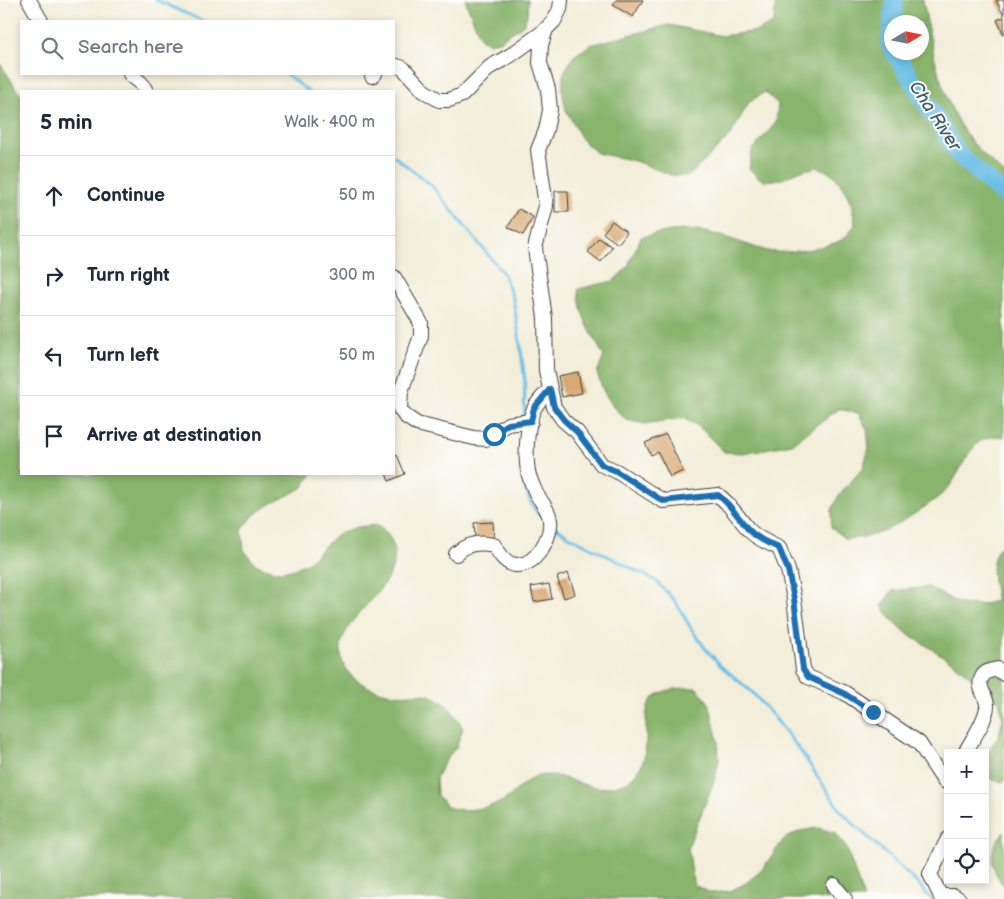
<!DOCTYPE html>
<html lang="en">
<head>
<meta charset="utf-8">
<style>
  :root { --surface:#fff; --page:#f2f2f3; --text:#1f2937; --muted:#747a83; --line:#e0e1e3 }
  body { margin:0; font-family:"Balsamiq Sans",sans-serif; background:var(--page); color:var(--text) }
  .controls { position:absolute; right:15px; bottom:15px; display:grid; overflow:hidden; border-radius:0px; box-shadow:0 2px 8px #0003 }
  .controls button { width:45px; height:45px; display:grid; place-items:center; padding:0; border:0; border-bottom:1px solid var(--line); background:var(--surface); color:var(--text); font:25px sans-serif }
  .compass { position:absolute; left:884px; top:15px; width:45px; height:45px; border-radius:50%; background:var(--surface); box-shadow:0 2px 8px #0003; rotate:80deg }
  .stop { position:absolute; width:15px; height:15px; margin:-11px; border:4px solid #1f6fb2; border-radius:50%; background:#fff }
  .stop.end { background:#1f6fb2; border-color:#fff; box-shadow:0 1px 5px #0008 }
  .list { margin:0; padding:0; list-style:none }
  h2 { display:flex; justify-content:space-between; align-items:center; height:65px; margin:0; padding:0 20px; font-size:21px }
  h2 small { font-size:16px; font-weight:400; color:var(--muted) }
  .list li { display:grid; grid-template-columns:32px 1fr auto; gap:15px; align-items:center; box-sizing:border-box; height:80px; padding:0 20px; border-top:1px solid var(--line) }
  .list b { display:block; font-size:19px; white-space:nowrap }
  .list em { font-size:16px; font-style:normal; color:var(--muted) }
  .icon { flex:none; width:28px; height:28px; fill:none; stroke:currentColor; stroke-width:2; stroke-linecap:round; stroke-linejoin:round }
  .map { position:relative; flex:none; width:1004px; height:899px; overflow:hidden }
  .search { position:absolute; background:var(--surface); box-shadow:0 2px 8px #0003; left:20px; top:20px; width:375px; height:55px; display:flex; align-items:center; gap:12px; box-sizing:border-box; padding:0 18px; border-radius:0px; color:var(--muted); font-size:19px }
  .panel { position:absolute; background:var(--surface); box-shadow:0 2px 8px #0003; left:20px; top:90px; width:375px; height:385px; border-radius:0px }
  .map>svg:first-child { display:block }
</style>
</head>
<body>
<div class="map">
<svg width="1004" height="899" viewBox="0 0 1004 899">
  <rect width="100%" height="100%" fill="#fdfcf7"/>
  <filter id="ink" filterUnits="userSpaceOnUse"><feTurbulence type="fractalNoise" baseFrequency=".02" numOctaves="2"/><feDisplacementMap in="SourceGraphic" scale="10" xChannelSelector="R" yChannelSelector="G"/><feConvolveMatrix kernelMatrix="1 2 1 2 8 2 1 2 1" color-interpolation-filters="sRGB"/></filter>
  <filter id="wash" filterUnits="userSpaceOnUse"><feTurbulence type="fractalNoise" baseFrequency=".0096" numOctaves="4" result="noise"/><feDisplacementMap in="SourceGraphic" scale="20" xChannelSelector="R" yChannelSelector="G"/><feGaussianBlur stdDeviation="1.12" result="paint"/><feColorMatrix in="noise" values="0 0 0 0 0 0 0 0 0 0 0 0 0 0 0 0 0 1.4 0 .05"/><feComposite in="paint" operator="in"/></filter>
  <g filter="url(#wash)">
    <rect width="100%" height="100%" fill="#f3eed9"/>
    <path fill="#88b46c" stroke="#526844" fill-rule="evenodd" d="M465 0H528L527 16 523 25 499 41 489 43 481 39Z
      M776 0H923C931 43 938 86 960 125 971 144 988 159 1004 174V437C999 435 987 437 982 440 968 448 959 475 949 487 941 498 893 529 879 533 868 537 857 538 845 539L831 527 832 510 839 495 863 468 869 448 867 429 858 413 839 409 792 444 743 453 724 452 698 426 683 418 645 424 626 420 613 407 603 390 597 373 604 356C591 333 580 316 578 289L613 281 627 268 641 237C660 233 679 228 698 231 723 234 744 245 768 251 784 255 829 248 843 239 847 236 852 229 855 225L852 206 845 190 834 175 818 167 799 171 782 179 763 181 749 169 752 151 776 122 778 104 765 92 749 102 730 136 689 176 671 175 635 161 597 153 583 141 566 110 562 90 564 72 574 56 590 45 669 25 722 36 758 31 774 22ZM892 22H922V52H892Z
      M0 63 21 96V474H312L302 488 269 505 254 515 242 530 244 550 256 565 274 571 292 570 308 562 337 534 357 527 376 525C381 528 387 533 390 538 414 584 336 613 341 654 343 679 371 691 394 694 405 696 421 691 432 696 447 702 455 714 463 728L457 746 446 760 436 777 437 795C441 799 446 806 451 808 465 813 494 807 506 799 514 793 528 778 537 776 566 770 586 795 618 785 621 783 626 783 628 781 673 747 608 685 697 688L709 703 718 741 719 760 715 779 688 847 694 885 711 893 730 891 746 883 761 871 784 839 800 831 818 828 836 833 847 849 864 899H0Z
      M1004 543V782L993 780 985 773V755L998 737 1003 719 999 701 954 663 908 634 893 621 882 606 892 591 928 587 960 604 979 605 997 601C993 581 986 558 1004 543Z
      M1004 832V886C990 869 987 849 1004 832Z"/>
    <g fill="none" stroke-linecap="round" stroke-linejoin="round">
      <path stroke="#69bee5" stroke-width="3" d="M156 0 203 21
        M286 74 308 91
        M394 156 431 185 503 273 513 299 519 335 525 382 524 419
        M523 478C526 493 531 510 545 519
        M554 526 569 536 656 581 675 601 692 630 705 648 722 667 752 692 774 717 799 749 840 810 856 826 915 881 931 899"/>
      <path stroke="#69bee5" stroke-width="18" d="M892 22 895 0
        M892 25 889 44 892 48
        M894 52 958 154 1004 195"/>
    </g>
    <g id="blocks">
      <path fill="#d8a975" d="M616 0H643L633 17 613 5Z
        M996 0H1004V16Z
        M1004 17V35L997 20Z
        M555 191H568L569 212H555Z
        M519 209 533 217 523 235 508 227Z
        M612 221 627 232 618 244 603 233Z
        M599 238 612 247 601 262 588 252Z
        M578 372 582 393 562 397 558 376Z
        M666 434 683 471 670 477 658 452 651 455 645 443Z
        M397 455 405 474 389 481 386 474H394V457Z
        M493 522 494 537 475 538 474 523Z
        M568 573 575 594 564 598 557 577Z
        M549 584 552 599 534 602 531 587Z"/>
    </g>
  </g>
  <g filter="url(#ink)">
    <use href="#blocks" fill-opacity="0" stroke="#3c3c38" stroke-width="1"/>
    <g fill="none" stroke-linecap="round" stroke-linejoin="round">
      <defs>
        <path id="minor" d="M29 0 41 21
          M546 29 541 45 540 63 548 89 550 110 546 130 538 150 546 206 535 248 545 318 546 370 554 407 563 420 577 432 602 465 616 471 663 501 718 495C730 504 738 517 748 529 756 538 768 543 779 548L788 570 794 599 803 669 808 677 845 693 919 743 944 781H948
          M394 65 403 68 424 91 439 100H449L462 95 490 67 511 55 543 32 554 21 560 9 561 0
          M130 74 141 83 146 91
          M372 76 375 74
          M394 277 421 323V336L401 391 400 409 405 416 417 424 474 438 486 439 508 424 531 421
          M456 554C467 543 479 542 494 545 499 553 505 564 516 565 536 566 552 537 550 520 549 509 540 501 536 493 533 486 529 478 528 471 525 456 527 420 535 407 539 400 545 395 550 389
          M965 753C972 739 985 723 987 707 988 696 976 688 982 677 985 671 992 670 998 669L1004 674
          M834 885 845 899
          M940 896H954L959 899
          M942 899 930 874 948 839"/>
      </defs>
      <use href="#minor" stroke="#3c3c38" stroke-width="16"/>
      <use href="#minor" stroke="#fff" stroke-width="14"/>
    </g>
  </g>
  <g fill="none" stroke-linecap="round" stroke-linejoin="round" filter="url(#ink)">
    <path stroke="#1f6fb2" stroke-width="6" d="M494 434 508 424 531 421 534 408 550 389 554 407 564 420 577 432 602 465 616 471 663 501 718 495C730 504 738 517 748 529 756 538 768 543 779 548L788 570 794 599 803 669 808 677 845 694 873 712"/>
  </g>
  <g text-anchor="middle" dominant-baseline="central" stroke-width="4" stroke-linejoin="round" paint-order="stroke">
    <g font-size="18" font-style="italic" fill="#3b5d6c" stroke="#fdfcf7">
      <text transform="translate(935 116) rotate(57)">Cha River</text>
    </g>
  </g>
</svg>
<div class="controls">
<button>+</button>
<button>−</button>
<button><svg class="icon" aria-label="locate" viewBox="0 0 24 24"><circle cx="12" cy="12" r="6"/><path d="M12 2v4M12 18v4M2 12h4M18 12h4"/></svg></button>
</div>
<svg class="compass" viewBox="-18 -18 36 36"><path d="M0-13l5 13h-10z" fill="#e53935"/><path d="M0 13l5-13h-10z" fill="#747a83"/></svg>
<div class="stop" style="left:494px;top:434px"></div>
<div class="stop end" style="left:873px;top:712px"></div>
<div class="search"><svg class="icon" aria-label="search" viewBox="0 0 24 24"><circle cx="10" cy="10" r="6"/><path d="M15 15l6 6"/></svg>Search here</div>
<section class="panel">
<h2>5 min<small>Walk · 400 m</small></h2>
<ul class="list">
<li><svg class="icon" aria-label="ahead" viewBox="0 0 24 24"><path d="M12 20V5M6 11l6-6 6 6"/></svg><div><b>Continue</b></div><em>50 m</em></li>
<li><svg class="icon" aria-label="right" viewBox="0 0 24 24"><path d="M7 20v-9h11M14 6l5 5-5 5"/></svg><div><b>Turn right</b></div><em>300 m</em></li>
<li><svg class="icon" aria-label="left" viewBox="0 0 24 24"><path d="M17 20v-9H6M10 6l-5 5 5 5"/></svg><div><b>Turn left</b></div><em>50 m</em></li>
<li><svg class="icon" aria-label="arrive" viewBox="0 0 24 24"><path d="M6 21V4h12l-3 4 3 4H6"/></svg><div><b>Arrive at destination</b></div></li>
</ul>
</section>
</div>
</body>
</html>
